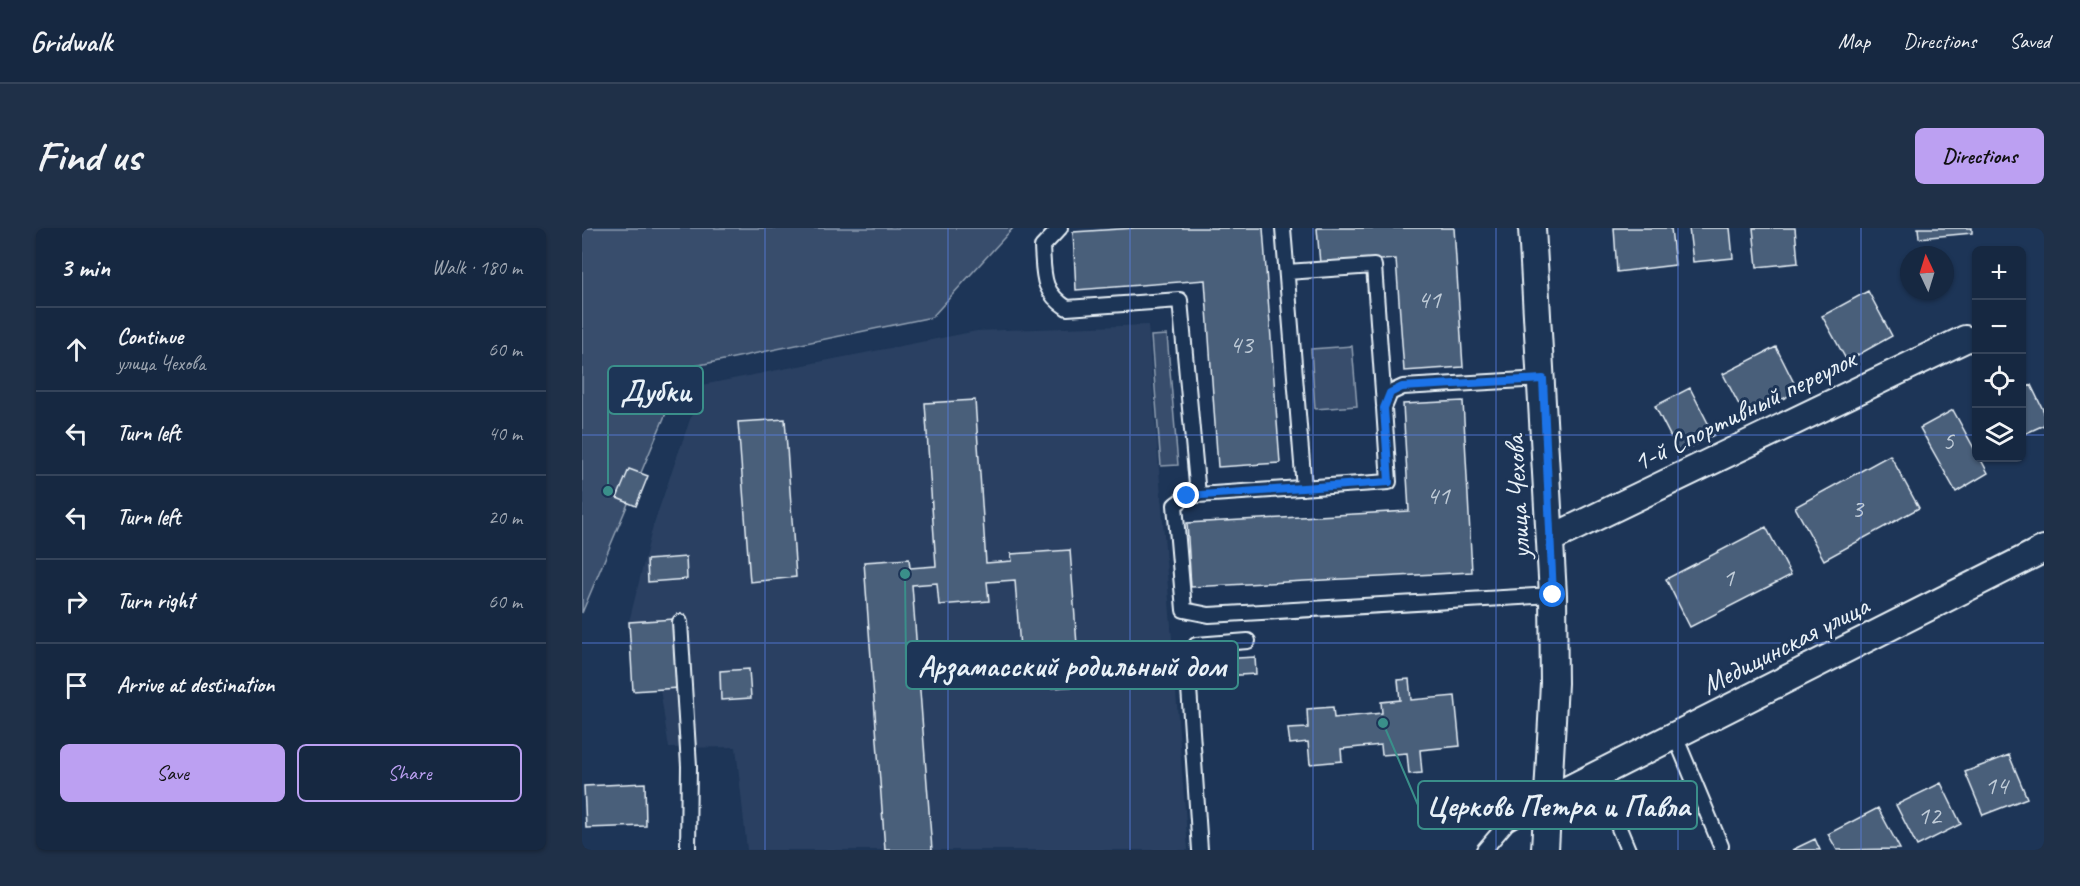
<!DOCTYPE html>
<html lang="en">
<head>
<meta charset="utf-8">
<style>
  :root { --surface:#162841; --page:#1f3048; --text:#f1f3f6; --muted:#9ea6b1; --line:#35445a; --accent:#bca0f2 }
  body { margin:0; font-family:Caveat,sans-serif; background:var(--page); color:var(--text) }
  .controls { position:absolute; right:18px; top:18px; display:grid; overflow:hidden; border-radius:9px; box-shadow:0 2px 4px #0004 }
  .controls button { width:54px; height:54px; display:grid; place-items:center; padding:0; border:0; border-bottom:2px solid var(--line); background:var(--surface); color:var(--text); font:30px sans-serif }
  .compass { position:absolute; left:1318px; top:18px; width:54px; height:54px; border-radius:50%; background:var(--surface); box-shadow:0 2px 4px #0004; rotate:356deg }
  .stop { position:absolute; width:18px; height:18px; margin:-14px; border:4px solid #1a73e8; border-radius:50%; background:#fff }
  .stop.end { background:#1a73e8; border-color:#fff; box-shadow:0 2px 6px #0008 }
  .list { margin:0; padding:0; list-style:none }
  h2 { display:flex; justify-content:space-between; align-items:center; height:78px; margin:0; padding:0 24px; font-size:26px }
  h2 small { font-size:20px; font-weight:400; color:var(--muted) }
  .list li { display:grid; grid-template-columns:39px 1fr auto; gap:18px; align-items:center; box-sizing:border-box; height:84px; padding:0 24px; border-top:2px solid var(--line) }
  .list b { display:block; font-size:22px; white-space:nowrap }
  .list p { margin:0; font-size:20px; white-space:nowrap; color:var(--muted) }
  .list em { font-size:20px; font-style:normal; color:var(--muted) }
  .actions { display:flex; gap:12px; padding:18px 24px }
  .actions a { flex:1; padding:14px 0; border:2px solid var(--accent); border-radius:9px; text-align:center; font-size:21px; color:var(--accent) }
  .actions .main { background:var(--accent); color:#111 }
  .icon { flex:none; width:33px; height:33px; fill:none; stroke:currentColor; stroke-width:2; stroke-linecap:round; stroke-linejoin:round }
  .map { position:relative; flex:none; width:1462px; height:622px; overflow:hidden; border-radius:9px }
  header { display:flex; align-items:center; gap:36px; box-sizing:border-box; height:84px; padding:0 30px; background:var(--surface); border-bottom:2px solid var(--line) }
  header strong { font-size:28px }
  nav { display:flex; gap:33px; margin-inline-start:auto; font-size:21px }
  .intro { display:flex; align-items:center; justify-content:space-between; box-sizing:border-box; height:144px; padding:0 36px }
  h1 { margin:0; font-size:42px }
  .button { padding:15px 27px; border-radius:9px; background:var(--accent); color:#111; font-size:21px; font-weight:700 }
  main { display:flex; gap:36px; padding:0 36px }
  aside { flex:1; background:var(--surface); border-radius:9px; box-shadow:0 2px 4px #0004 }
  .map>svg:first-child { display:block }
</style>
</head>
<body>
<header>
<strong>Gridwalk</strong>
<nav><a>Map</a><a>Directions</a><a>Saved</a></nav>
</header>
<div class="intro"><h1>Find us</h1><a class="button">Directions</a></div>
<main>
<aside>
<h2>3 min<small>Walk · 180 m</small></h2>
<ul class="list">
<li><svg class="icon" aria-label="ahead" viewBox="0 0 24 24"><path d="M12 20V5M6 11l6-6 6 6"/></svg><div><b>Continue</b><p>улица Чехова</p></div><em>60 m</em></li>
<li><svg class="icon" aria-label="left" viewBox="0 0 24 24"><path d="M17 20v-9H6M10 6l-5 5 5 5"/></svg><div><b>Turn left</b></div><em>40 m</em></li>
<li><svg class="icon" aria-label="left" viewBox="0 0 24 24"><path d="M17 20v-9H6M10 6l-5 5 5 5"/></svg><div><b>Turn left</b></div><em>20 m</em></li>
<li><svg class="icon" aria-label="right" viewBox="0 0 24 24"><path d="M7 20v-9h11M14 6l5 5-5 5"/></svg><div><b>Turn right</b></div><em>60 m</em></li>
<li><svg class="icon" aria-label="arrive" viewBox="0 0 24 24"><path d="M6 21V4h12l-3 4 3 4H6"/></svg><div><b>Arrive at destination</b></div></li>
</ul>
<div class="actions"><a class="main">Save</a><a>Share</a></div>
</aside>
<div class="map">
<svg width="1462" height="622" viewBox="0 0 1462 622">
  <rect width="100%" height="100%" fill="#1d3557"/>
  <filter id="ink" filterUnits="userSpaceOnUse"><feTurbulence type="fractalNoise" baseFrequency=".0167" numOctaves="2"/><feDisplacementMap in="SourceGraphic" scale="12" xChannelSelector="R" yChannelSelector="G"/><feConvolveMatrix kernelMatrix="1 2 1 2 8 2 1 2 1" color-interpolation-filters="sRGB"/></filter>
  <g filter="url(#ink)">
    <path fill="#2a4162" d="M566 97 606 622H165L154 519 87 520 78 461 51 463 47 394 71 298 120 157 395 103Z"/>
    <path fill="#374d6c" stroke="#909fb2" stroke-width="1.5" d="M0 0H431L350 89 103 140 0 385Z
      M585 107 596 237 579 238 569 108Z
      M770 118 775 178 733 181 729 121Z"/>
    <path fill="#495e7a" stroke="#e8f1f8" stroke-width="1.5" d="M553 0H681L698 235 636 239 623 52 494 62 491 4Z
      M735 0H872L881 139 822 143 814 31 738 36Z
      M1032 0H1089L1093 37 1035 44Z
      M1107 0H1148L1151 30 1111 34Z
      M1171 0H1213L1216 35 1175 39Z
      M1336 0H1390V5L1337 10Z
      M1286 63 1310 108 1265 133 1240 88Z
      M1194 119 1216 163 1164 190 1141 146Z
      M1449 157 1462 184V197L1440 207V161Z
      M1108 160 1132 207 1097 225 1073 178Z
      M393 172 404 335 430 333 429 326 488 322 498 458 441 462 433 352 405 354 407 373 357 377 355 355 330 357 350 622H303L282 334 327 331 328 340 354 338 343 175Z
      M881 173 890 344 609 359 605 295 827 283 821 176Z
      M1371 182 1394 224V230H1398L1406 245 1374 264 1338 200Z
      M203 191 214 349 168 354 156 194Z
      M1308 227 1337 280 1242 332 1213 279Z
      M47 241 66 248 54 278 35 270Z
      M1184 299 1209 347 1108 399 1084 351Z
      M104 329 105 351 66 354 65 332Z
      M92 391 96 460 51 463 47 394Z
      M673 429 674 446 640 448 638 431Z
      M167 441 169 470 139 472 138 443Z
      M827 451 829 472 873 468 878 518 838 522 840 545 827 546 825 525 800 527 799 517 759 521 760 533 728 536 726 514 708 516 706 501 726 500 725 481 751 479 752 490 800 485 799 474 818 472 816 452Z
      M1427 527 1445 570 1401 587 1383 544Z
      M63 555 64 598 4 600 2 558Z
      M1359 555 1379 596 1335 618 1314 577Z
      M1296 580 1318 621 1255 622 1246 606Z
      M1233 611 1238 622H1210Z"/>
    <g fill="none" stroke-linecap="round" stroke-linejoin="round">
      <defs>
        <path id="service" d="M478 0 460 19C462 47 459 63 485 80L598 72 616 267
          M701 0 722 260
          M705 44 792 38 802 177
          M961 151 821 159 808 165 802 180 807 254 616 267 605 268 593 277 602 382 627 387 971 367
          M98 394 107 538 106 622
          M1093 508 1139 618
          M1015 547 1046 622
          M618 622 605 430 614 417 666 413
          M902 622 925 595 967 571"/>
        <path id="minor" d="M950 0 971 367 972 455 963 622
          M968 311 1383 111
          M967 571 1462 321"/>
      </defs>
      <use href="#service" stroke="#e8f1f8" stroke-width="18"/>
      <use href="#minor" stroke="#e8f1f8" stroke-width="30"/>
      <use href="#service" stroke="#1d3557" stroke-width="14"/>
      <use href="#minor" stroke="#1d3557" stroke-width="26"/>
    </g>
  </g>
  <g fill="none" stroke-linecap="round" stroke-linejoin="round" filter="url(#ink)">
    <path stroke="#1a73e8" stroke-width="8" d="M605 268 807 254 802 180 808 165 820 159 961 151 971 367"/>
  </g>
  <path fill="none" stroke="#5a7fe2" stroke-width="1.5" stroke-opacity="0.55" d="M183 0V622M366 0V622M548 0V622M731 0V622M914 0V622M1096 0V622M1279 0V622M0 207H1394M1440 207H1462M0 415H1462"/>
  <g text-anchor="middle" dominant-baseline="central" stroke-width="6" stroke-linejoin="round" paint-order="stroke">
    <g font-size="26" fill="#c0ccd8">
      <text x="847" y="71">41</text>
      <text x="659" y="116">43</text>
      <text x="1366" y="212">5</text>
      <text x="856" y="267">41</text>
      <text x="1275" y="280">3</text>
      <text x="1146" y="349">1</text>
      <text x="1414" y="557">14</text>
      <text x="1347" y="587">12</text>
    </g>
    <g font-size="28" fill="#e8f1f8" stroke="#1d3557">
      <text transform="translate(1162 182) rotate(-26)">1-й Спортивный переулок</text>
      <text transform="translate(935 269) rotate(-93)">улица Чехова</text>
      <text transform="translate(1203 417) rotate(-27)">Медицинская улица</text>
    </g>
  </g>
  <path fill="none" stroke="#3a8f8a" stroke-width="2" d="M26 263L26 162M323 346L324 437M801 495L836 577"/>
  <g fill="#3a8f8a" stroke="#1d3557" stroke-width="2">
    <circle cx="26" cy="263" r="6"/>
    <circle cx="323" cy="346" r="6"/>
    <circle cx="801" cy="495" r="6"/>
  </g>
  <g fill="#1d3557" stroke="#3a8f8a" stroke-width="2">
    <rect x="26" y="138" width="95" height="48" rx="6"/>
    <rect x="324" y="413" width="332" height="48" rx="6"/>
    <rect x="836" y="553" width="279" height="48" rx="6"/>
  </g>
  <g font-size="30" text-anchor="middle" font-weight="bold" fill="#e8f1f8">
    <text x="74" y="173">Дубки</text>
    <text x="490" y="448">Арзамасский родильный дом</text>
    <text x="976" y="588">Церковь Петра и Павла</text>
  </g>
</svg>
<div class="controls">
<button>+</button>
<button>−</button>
<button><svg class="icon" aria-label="locate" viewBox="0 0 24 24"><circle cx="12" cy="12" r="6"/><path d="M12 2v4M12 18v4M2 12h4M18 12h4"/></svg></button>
<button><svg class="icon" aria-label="layers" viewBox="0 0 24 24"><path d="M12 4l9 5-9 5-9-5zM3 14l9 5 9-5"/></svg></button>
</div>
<svg class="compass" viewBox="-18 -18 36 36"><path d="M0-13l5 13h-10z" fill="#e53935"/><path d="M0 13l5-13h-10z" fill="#9ea6b1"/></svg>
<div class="stop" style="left:971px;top:367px"></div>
<div class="stop end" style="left:605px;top:268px"></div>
</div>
</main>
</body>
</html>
